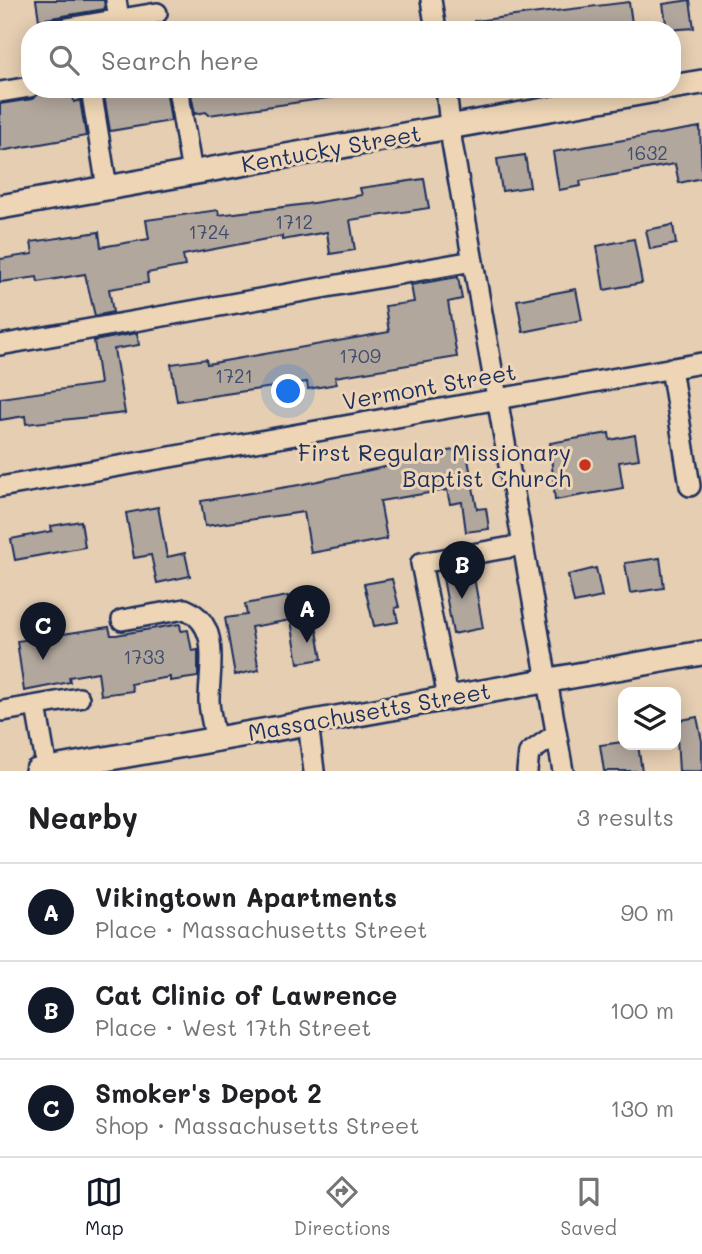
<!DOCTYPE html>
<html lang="en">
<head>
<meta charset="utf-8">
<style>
  :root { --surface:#fff; --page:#f2f2f2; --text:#202124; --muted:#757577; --line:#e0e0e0; --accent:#111827 }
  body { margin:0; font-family:Mali,sans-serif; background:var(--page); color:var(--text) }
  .controls { position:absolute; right:21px; bottom:21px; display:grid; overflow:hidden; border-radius:14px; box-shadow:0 4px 18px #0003 }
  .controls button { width:63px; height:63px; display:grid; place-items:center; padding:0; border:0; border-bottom:2px solid var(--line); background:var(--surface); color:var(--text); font:35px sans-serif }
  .you { position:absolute; left:289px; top:392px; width:24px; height:24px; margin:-18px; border:5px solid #fff; border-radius:50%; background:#1a73e8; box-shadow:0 0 0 10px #1a73e833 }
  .badge { display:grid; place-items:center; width:46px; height:46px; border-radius:50%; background:var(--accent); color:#fff; font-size:23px; font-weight:700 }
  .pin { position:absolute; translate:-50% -58px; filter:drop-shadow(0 2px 4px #0008) }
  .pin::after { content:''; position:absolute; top:37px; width:24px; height:21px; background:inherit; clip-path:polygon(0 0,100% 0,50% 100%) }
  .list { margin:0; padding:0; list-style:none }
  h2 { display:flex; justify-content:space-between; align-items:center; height:91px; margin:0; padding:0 28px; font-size:30px }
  h2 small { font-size:23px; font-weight:400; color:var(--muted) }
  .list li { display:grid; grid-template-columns:46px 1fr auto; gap:21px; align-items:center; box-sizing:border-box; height:98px; padding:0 28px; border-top:2px solid var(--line) }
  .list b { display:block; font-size:26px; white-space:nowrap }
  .list p { margin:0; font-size:23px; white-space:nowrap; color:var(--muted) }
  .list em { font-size:23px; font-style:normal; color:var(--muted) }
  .icon { flex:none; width:38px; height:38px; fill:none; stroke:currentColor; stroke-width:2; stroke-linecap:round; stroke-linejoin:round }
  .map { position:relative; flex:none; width:702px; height:771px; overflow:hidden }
  .search { position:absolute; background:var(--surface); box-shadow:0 4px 18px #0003; left:21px; right:21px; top:21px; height:77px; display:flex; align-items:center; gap:18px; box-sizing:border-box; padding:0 24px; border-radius:28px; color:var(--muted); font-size:26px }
  .sheet { height:385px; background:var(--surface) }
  nav { display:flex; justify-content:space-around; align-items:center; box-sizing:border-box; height:98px; border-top:2px solid var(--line); background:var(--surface); font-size:19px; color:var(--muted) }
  nav a { display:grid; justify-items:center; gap:4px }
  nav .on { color:var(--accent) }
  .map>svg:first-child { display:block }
</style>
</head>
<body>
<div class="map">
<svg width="702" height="771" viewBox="0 0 702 771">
  <rect width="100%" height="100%" fill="#e5ceb2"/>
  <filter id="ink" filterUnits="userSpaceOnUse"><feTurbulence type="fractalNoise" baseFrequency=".0143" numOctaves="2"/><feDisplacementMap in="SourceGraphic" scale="14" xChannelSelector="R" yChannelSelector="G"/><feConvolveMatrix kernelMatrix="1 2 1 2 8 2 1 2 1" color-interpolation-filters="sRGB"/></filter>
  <g filter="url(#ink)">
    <path fill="#b2a79d" stroke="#1b2f5e" stroke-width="2" d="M36 0H104L105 9 39 20Z
      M690 0 694 28 667 30 663 4Z
      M629 2 633 30H475L474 21Z
      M72 89 74 102 80 100 86 136 0 151V104L32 99 40 93Z
      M109 89H166L171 121 110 131 104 95Z
      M190 89H335L336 97 209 115 206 112 195 114Z
      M700 127 702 178 679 183 675 164 580 181 581 186 559 190 553 152Z
      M525 155 530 187 502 191 497 159Z
      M424 179 429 208 350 220 355 250 330 254 327 232 282 240V236L183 255 185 266 147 273 148 283 109 289 113 312 95 316 85 274 38 282 37 277 0 282V259L33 254 31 242 99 232 101 247 149 239 146 220 218 210 219 215 307 204 362 195 360 188Z
      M673 225 676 244 650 249 646 230Z
      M634 239 642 283 604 290 597 246Z
      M458 277 462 299 448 302 457 357 335 377 337 384 308 389 307 382 177 401 171 364 206 359 207 364 389 332 385 306 414 302 411 285Z
      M576 289 582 320 523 332 517 300Z
      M137 333 139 345 114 349 125 413 26 424 25 416 0 420V398L100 384 94 341Z
      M609 433 610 440 635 435 639 459 619 462 623 488 555 500 550 443Z
      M466 448 477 509 486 508 489 529 466 532 462 502 450 504 447 490 380 501 387 539 311 553 304 512 205 526 201 501 299 485 394 465 393 460Z
      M158 507 167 557 185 553 190 576 157 583 151 555 134 558 126 513Z
      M81 521 85 547 15 560 11 539 52 531 51 526Z
      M660 558 664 588 630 593 625 563Z
      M472 566 483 628 453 634 442 572Z
      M596 568 602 597 574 603 568 575Z
      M392 579 399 607 395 608 398 622 374 626 364 584Z
      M288 596 290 607 312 603 322 659 298 663 291 620 251 627 259 670 235 675 225 618 247 615 245 604Z
      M180 624 181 631 188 630 192 651 198 650V677L170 681V677L141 682 131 684 133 691 101 695 98 672 69 677 70 682 24 691 17 641 109 627 111 635H116Z
      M697 717 702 741V771H679L676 721Z
      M623 742V745H638L642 771H604L600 745Z"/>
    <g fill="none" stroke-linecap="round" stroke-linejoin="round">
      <defs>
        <path id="minor" d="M116 0 119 19
          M431 0 436 30
          M55 30 157 13
          M91 89 107 188
          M178 89 192 173
          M446 89 452 143 563 771
          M0 92 30 87
          M0 345 473 261
          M671 368 690 486
          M0 487 702 363
          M122 620 185 609C222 625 209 669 209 700 209 713 214 726 215 739
          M448 697 421 563 523 545
          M36 706 47 769
          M3 711 79 698
          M308 722 314 771
          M527 771 529 753 556 734"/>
        <path id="major" d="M672 87 702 82
          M0 207 662 89
          M37 771 702 653"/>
      </defs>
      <use href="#minor" stroke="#1b2f5e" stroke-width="24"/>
      <use href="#major" stroke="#1b2f5e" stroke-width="28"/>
      <use href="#minor" stroke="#edd5b5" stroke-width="19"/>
      <use href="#major" stroke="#edd5b5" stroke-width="23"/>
    </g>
  </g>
  <circle fill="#c8321e" stroke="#edd5b5" stroke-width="2.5" cx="585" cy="465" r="7"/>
  <g text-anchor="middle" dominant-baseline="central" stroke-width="6" stroke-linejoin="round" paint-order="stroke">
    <g font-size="19" fill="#414d6e">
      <text x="647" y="152">1632</text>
      <text x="294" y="221">1712</text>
      <text x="209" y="231">1724</text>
      <text x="360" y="355">1709</text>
      <text x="234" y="375">1721</text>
      <text x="144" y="656">1733</text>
    </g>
    <g font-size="23" fill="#1b2f5e" stroke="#edd5b5">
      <text transform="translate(331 148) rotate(-10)">Kentucky Street</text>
      <text transform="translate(429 386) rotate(-10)">Vermont Street</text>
      <text transform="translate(369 711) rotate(-10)">Massachusetts Street</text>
    </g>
    <g font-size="23" fill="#1b2f5e" stroke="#edd5b5" text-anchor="end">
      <text x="571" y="452">First Regular Missionary<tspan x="571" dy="26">Baptist Church</tspan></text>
    </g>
  </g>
</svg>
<div class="controls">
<button><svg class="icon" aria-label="layers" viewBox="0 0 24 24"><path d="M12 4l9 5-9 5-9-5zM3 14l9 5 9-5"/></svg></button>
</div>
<div class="you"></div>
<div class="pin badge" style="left:307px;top:643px">A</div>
<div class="pin badge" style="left:462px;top:599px">B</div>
<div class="pin badge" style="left:43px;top:660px">C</div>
<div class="search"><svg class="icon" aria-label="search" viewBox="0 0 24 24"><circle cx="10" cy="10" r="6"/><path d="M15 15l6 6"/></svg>Search here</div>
</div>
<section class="sheet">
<h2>Nearby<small>3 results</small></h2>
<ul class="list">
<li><span class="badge">A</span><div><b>Vikingtown Apartments</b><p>Place · Massachusetts Street</p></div><em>90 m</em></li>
<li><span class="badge">B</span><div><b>Cat Clinic of Lawrence</b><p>Place · West 17th Street</p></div><em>100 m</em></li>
<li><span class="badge">C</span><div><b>Smoker's Depot 2</b><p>Shop · Massachusetts Street</p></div><em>130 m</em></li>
</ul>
</section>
<nav>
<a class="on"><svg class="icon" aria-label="map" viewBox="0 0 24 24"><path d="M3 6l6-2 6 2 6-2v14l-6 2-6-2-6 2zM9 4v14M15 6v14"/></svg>Map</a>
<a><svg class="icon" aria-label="directions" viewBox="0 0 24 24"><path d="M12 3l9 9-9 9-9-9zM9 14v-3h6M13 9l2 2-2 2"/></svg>Directions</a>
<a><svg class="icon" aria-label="saved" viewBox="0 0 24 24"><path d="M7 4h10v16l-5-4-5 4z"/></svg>Saved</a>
</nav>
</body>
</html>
